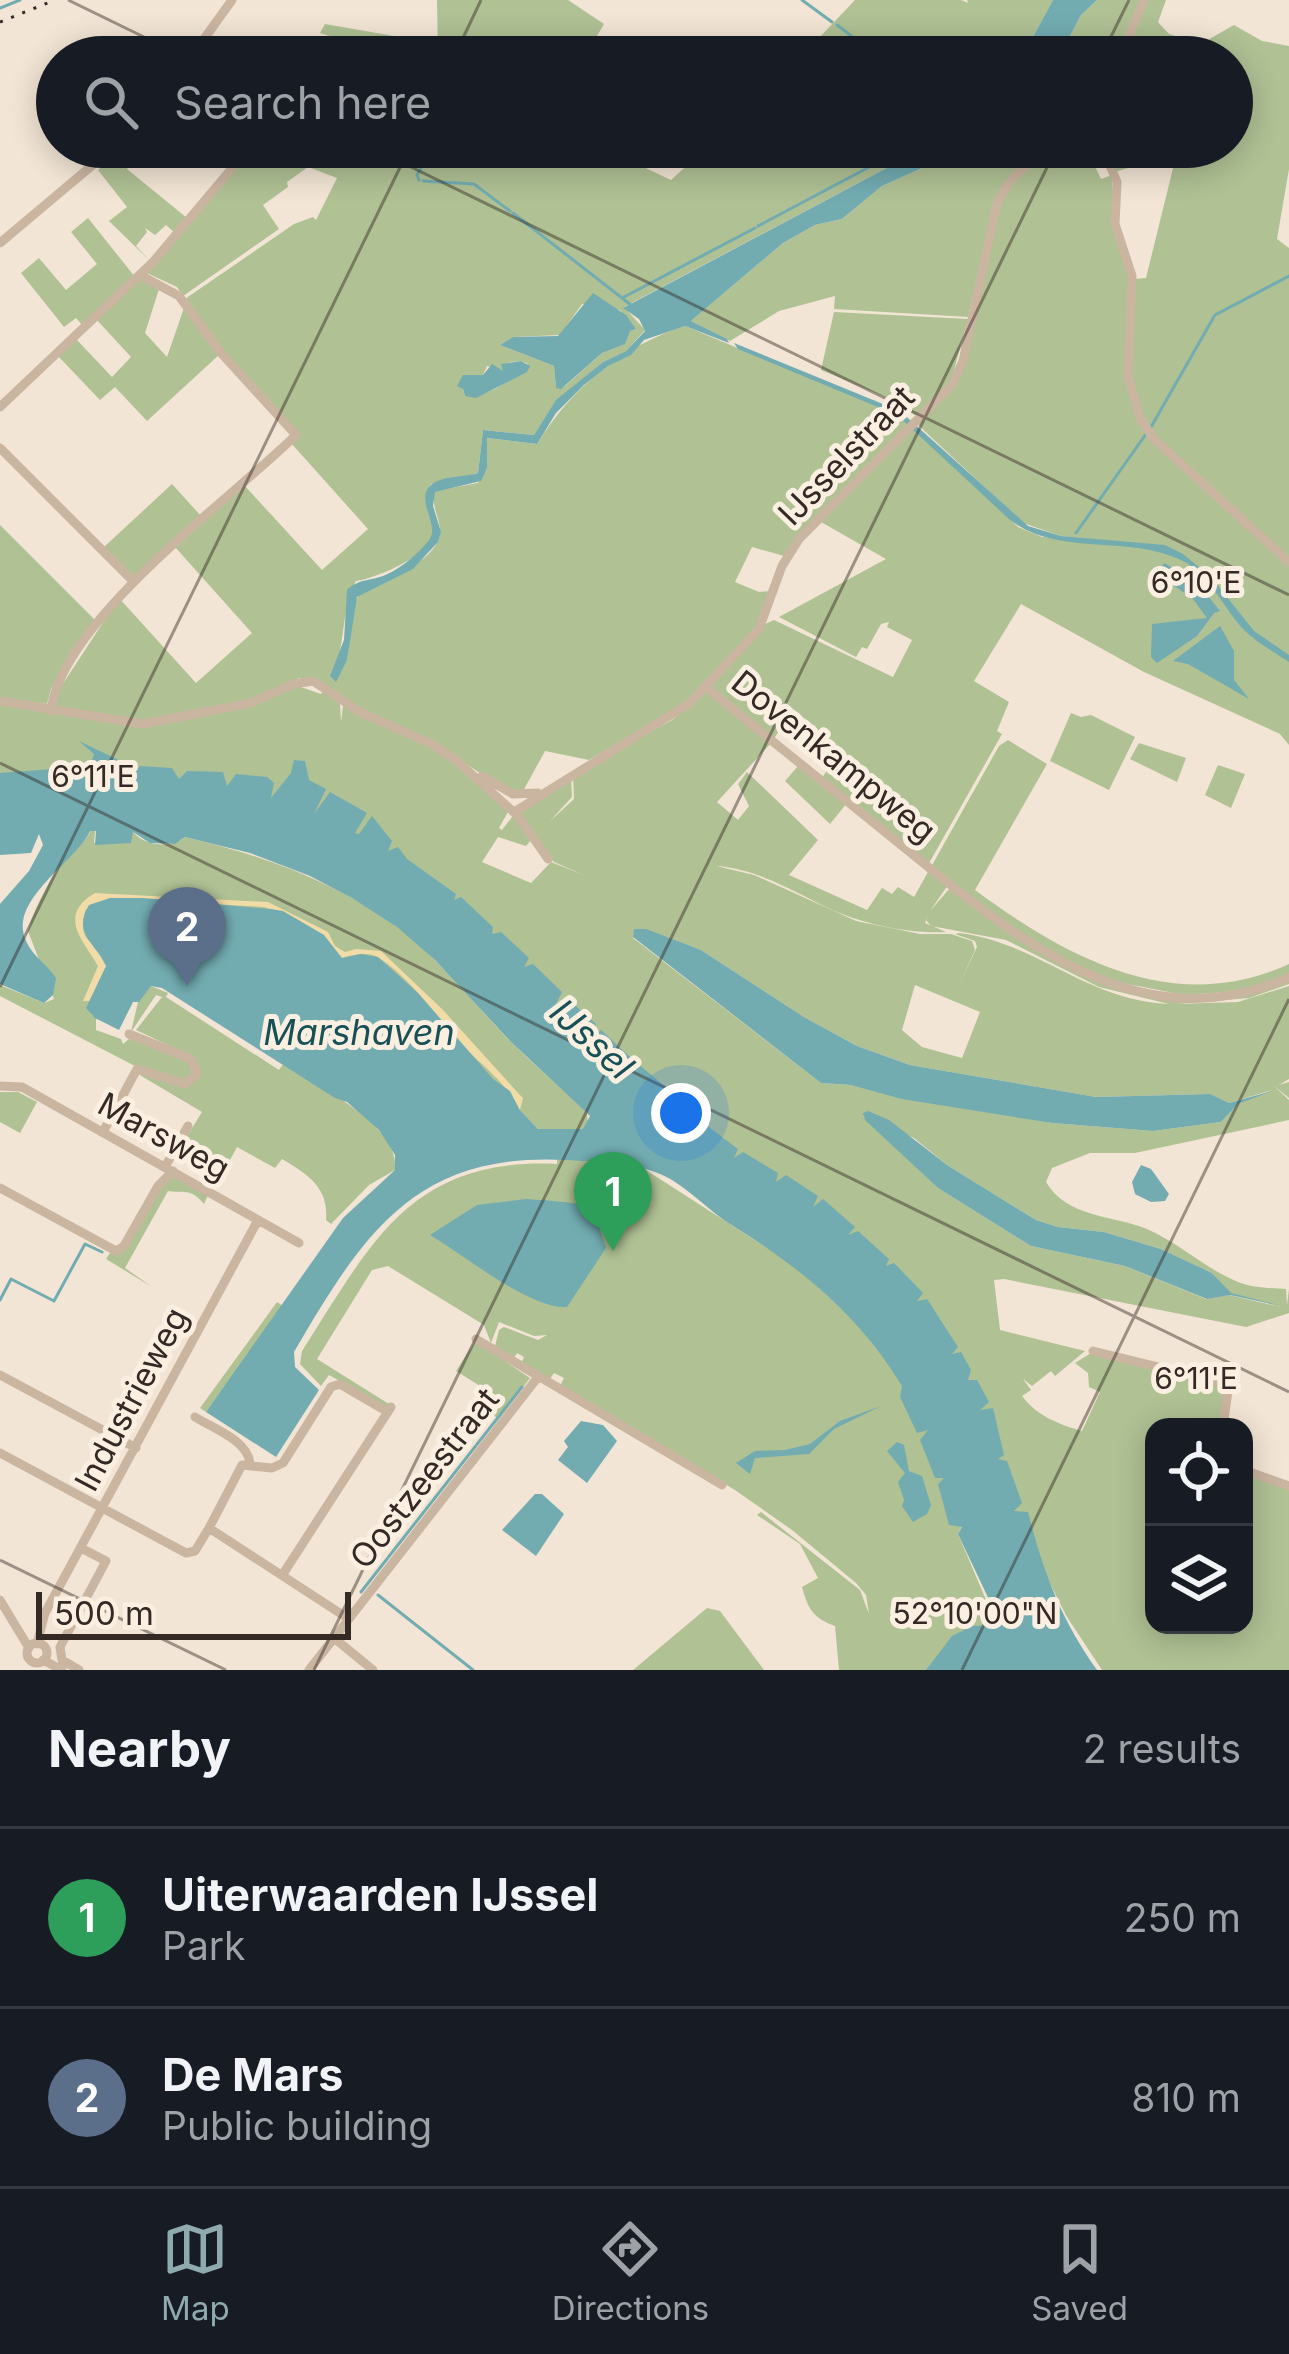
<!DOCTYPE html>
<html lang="en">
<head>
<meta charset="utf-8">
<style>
  :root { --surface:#171b24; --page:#20242c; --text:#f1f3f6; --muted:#9ea1a6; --line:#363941; --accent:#8faaae }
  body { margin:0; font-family:Inter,sans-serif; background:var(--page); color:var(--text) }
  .controls { position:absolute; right:36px; bottom:36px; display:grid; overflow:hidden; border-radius:24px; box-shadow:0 6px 30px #0003 }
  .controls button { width:108px; height:108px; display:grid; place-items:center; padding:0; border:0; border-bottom:3px solid var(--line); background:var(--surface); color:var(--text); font:60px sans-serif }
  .scale { position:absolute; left:36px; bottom:30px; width:315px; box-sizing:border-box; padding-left:12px; border:6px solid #342924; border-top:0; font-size:33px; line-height:42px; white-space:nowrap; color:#342924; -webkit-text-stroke:9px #faefe1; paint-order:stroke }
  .you { position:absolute; left:681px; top:1113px; width:42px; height:42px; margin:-30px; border:9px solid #fff; border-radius:50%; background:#1a73e8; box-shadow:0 0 0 18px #1a73e833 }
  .badge { display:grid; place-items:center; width:78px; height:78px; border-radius:50%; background:var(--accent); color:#fff; font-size:39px; font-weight:700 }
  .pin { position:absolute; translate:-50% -99px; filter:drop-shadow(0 3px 6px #0008) }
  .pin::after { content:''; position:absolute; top:63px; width:42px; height:36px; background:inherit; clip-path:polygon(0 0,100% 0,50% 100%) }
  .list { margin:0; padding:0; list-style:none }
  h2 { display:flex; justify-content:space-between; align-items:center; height:156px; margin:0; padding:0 48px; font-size:51px }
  h2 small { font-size:39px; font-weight:400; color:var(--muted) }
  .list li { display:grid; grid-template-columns:78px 1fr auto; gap:36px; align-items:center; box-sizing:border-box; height:180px; padding:0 48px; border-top:3px solid var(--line) }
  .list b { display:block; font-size:45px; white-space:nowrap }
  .list p { margin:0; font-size:39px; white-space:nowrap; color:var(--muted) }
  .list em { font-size:39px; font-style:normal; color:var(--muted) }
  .icon { flex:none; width:66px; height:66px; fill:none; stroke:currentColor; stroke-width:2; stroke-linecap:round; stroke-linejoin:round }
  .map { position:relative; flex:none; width:1289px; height:1670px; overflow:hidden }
  .search { position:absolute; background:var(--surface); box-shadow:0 6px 30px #0003; left:36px; right:36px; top:36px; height:132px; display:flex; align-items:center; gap:30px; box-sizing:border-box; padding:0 42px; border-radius:66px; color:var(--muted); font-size:45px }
  .sheet { height:516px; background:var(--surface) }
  nav { display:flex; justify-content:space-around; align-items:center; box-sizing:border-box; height:168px; border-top:3px solid var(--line); background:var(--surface); font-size:33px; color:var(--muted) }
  nav a { display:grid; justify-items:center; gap:6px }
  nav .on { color:var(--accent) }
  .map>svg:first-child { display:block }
</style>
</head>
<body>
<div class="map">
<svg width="1289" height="1670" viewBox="0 0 1289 1670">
  <rect width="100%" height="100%" fill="#f2e5d5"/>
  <path fill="#b0c194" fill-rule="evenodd" d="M437 0H568L604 24 585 57H438Z
    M855 0H961L968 3 967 0H1053L1022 57H801Z
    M1097 0H1141L1116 57H1059L1081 15Z
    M1145 0H1166L1158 22 1169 34 1196 42C1162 63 1161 57 1127 44Z
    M325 24 417 40V57H332L339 39 320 33Z
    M1234 25 1262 41 1289 46V169L1277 239 1289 248V745L1280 734 1144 672 1021 604 974 681 1009 702 997 731 1002 734 928 865 822 778 841 749 792 708 774 739 710 687 763 625 774 620 893 677 912 640 887 627 889 622 881 624 867 649 862 647 856 657 779 617 886 559 821 522 912 427 1018 527 1042 537 1152 545 1061 536 1023 523 916 423 954 383 999 198 1044 147H1086L1101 179 1112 175V209L1129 272V368L1134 279 1146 278 1176 156H1167L1115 172 1103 147H1232V57H1178Z
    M123 147H145L127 169 187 218 175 233 166 225 155 235 145 228 147 232 136 246 150 261 109 221 127 207 98 170Z
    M253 147 300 151 302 147H601L671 180 707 147H926L624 307 645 330 626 351 603 362 556 401 534 435 483 430 478 473 431 484C422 503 433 512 433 530 433 555 377 578 356 581 342 608 345 638 336 668L347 660 354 604 359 595C381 585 443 558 440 530 439 515 431 507 435 491L478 483 487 468 486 438 537 444C571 388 624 345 685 326L891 412 910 425 784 556 752 547 735 582 759 592 770 591 756 626 687 702 589 760 545 751 522 793 498 785 445 750 365 712 315 679 299 678 246 701 143 723 56 709 53 699 119 598 196 683 252 633 175 547 244 485 322 570 368 529 291 443 298 436 227 356 185 299 294 224 313 217 316 220 337 178 308 167 287 182 288 187 263 205 279 229 183 296 177 287 147 273ZM582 304 620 310 636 329 630 331 624 344 602 353 565 386 556 388 554 366 500 345 513 337 560 335ZM521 361 528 364C515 379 486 398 465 396L463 389 483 375 487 366 503 371 510 362Z
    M969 147H1040L1004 184 995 199 968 317 834 309 835 296 779 311 730 341 691 321 783 243 815 225 842 219 882 186Z
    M88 218 135 277 83 326 76 318 64 327 21 273 39 258 66 290 97 264 71 232Z
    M139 279 160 286 145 333 167 357 184 308 220 354 147 421 115 387 100 400 58 356 76 339 112 377 131 357 96 319Z
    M834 312 968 319 951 381 916 416 888 398 821 370Z
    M172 484 201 516 134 577 104 547Z
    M0 525 96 621 51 689 47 704 0 698Z
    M295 685 321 694 325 689 340 703 341 722 343 706 439 750 508 812 499 828 502 830 512 817 571 777 572 797 550 821 574 799 573 775 672 720 707 691 772 742 717 802 738 820 749 806 738 784 747 772 818 840 789 875 867 910 882 888 892 894 898 887 914 897 928 872 948 885 930 911 950 888 1082 975 1204 999 1289 979V984L1249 998 1176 1004 1238 1002 1289 986V1079L1279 1085 1289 1082V1098L1273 1085 1289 1100V1120L1135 1153H1090L1052 1168 1046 1182C1067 1218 1113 1215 1147 1229 1179 1243 1206 1269 1238 1282 1254 1288 1269 1288 1286 1289L1287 1305 1289 1289V1313L1246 1327 1004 1279 994 1280 1000 1330 1085 1351 1055 1376 1051 1371 1032 1386 1023 1379 1031 1390 1022 1396C1037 1416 1058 1424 1082 1431L1100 1392 1089 1387 1088 1373 1075 1363 1091 1353 1225 1385 1221 1427H1154V1625H1244V1471L1289 1488V1670H1102L1067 1617 1013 1511 968 1380 917 1302 660 1101 587 1037 455 902 0 782V702L128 726 209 713ZM498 837 526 846 531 840 554 862 584 875 551 862 531 883 482 862ZM716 866C757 869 791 890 828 908 862 924 908 934 946 932L925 923 930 911 926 920 931 926 1006 940 1099 987 1169 1004C1087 1001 1040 944 960 933L955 934 975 941 977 947 959 985 975 950 972 941 951 934H920L856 921 754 875ZM634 930H646L701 950 804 1017 857 1046 910 1065 1096 1097 1209 1094 1229 1103 1272 1090 1238 1104 1221 1122 1153 1131 1052 1123 851 1085 821 1083 633 938ZM915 985 980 1012 962 1058 922 1047 902 1030ZM863 1116 914 1138 947 1165 1036 1220 1058 1227 1104 1232 1161 1249 1212 1273 1230 1293 1281 1307 1229 1295 1206 1299 1125 1266 1031 1246 938 1188Z
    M1071 713 1081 717 1091 715 1135 737 1109 790 1050 761Z
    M1008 740 1047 764 975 890C1067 958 1175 1017 1289 964V976C1272 984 1254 986 1236 990 1113 1013 1023 935 931 867L999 746Z
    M1139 743 1186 758 1177 782 1130 759Z
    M799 765 847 803 830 824 785 781Z
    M1218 765 1245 774 1231 808 1205 795Z
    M91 830 95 831 94 843 133 832C144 846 173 849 185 837 261 855 332 880 396 926 438 958 470 999 506 1037 532 1063 560 1087 587 1113L588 1127 649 1172 798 1268 854 1320 890 1366 930 1429 962 1526 958 1534 998 1628 1025 1670H839L835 1626C813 1618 808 1609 802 1587L818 1578 800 1544 757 1515 761 1512 860 1590 869 1614 866 1595 856 1583 792 1530 735 1490 560 1386 564 1378 554 1373 550 1379 521 1364 524 1357 517 1353 513 1359 495 1346 499 1330 504 1327 538 1340 547 1335 534 1336 499 1322 491 1343 484 1325 388 1266 372 1270 317 1359 389 1404 386 1407 329 1375 321 1386 300 1364 302 1351C371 1244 410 1157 557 1164L558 1131 538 1129 519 1109 104 960 91 1014 96 1018V1030L121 1039 123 1044 129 1039 190 1059 195 1072 182 1082 133 1065 0 996V985L44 1003 54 999 28 931C35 906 51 877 65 859 74 847 85 844 91 830Z
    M151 986 168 993 166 997 279 1070 283 1064C316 1085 401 1125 395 1170L369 1185 331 1224 326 1220C329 1187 307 1174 282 1159L275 1168 237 1147 224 1171 181 1146 202 1112 138 1074 179 1085 194 1081 191 1056 136 1030 162 997 156 995 131 1032 138 1002Z
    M0 1092H18L37 1102 20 1133 0 1122Z
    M173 1176 208 1195 204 1204C190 1187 184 1194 168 1191L125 1268 152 1287 106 1259 110 1253 120 1252 157 1191Z
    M277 1302 283 1306 206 1412 200 1408Z
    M475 1341 530 1378 499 1419 490 1413 493 1394 456 1371Z
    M707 1608 720 1611 764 1670H633Z"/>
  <path fill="#f1dba7" d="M95 893 268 902 328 932 335 946 345 952 356 949 381 951 443 1010 519 1094 523 1098 520 1110C509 1088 490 1071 471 1054 441 1025 414 980 379 958 368 951 353 955 342 958L297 919 264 907 110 898 86 909C74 946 100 939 105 963 107 973 94 991 90 1001H83L98 966C84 941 56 916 95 893Z"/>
  <path fill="#72acb1" d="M1053 0H1097L1081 15 1059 57H1022Z
    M926 147H969L882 186 842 219 815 225 783 243 691 321 727 339 729 343 685 326 644 340 631 355 608 366 584 385 556 413 537 444 487 438V468L481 481 435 492 433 506 441 532 438 542 413 569 357 597 347 660 336 682 330 676 344 640 347 590C358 579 369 581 383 576 399 570 418 554 429 540 441 525 414 500 431 485 440 476 466 477 478 473L483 430 534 435 556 400 603 362 626 351 645 331 639 319 623 308Z
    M593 293 626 315 636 329 630 331 625 344 602 353 561 389 556 388 554 366 500 345 513 337 558 336Z
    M734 343 900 411 1028 526 1061 536 1165 545 1183 554 1211 577 1254 631 1289 655V662C1274 652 1256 642 1243 629 1222 606 1210 574 1181 560 1127 534 1059 557 1010 520L897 415 738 349Z
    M521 361 530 366 527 372 476 398 465 396 463 389 457 386 463 375H483L492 364 503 371 501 364Z
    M1164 563 1196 581 1220 611 1214 613 1197 636 1157 663 1151 657 1152 624 1207 618 1193 599 1157 574Z
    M1220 626 1234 651V680L1249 699 1188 664 1173 661Z
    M79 741 131 766 132 776 140 766 172 768 179 779 187 771 223 772 227 786 236 774 267 777 274 783 271 798 291 773 294 760 305 761 309 780 326 789 314 814 330 792 367 813 355 833 359 834 372 816 392 841 388 851 398 847 407 859 456 894 454 900 461 897 493 927 492 934 501 932 529 958 524 967 533 964 562 992 556 1004 567 998 596 1024 590 1038 601 1030 631 1058 625 1070 637 1063 668 1089 661 1103 674 1095 701 1121 699 1132 706 1125 738 1149 734 1158 743 1152 778 1173 776 1182 786 1175 818 1196 813 1207 823 1199 855 1227 848 1235 858 1231 889 1259 886 1266 894 1263 923 1293 917 1301 927 1299 958 1347 952 1354 961 1352 971 1370 968 1380H977L989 1402 980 1410 993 1408 1004 1455 998 1459 1007 1461 1022 1503 1014 1511 1028 1512C1043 1571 1061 1620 1097 1670H926L952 1636 972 1626 1001 1625 958 1534 962 1527 949 1525 938 1484 944 1478H935L920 1440 928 1430 917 1433 900 1397 902 1386C858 1314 801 1268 730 1224 706 1209 682 1181 655 1172 629 1162 595 1162 566 1160 415 1152 363 1234 294 1352L295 1367 319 1390 276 1457 206 1412 343 1218 395 1170V1155L379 1130 347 1102 335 1098 162 988 151 986 139 1002H133L119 1030 95 1018 86 1008 106 966C96 943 72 934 89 905L110 898H143L271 909 283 911 324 935 342 958 361 954 378 957 418 993 493 1079 510 1091 519 1109 538 1129H583L590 1116 510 1041 435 960 397 927 352 898 310 876 250 853 185 837 175 844 150 843 133 832 131 843 95 845 96 831H90C77 861 7 900 26 941 33 957 47 964 56 978L53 995 44 1003 0 984V904L29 871 43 845 39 834 31 853 0 855V773L78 767 87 776 94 754Z
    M634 929H646L701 950 804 1017 857 1046 910 1065 1096 1097 1210 1094 1229 1103 1272 1091 1238 1104 1221 1122 1153 1131 1052 1123 902 1099 851 1085 821 1083 633 937Z
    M868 1111 889 1120 947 1165 1036 1220 1058 1227 1104 1232 1161 1249 1212 1273 1231 1293 1282 1306 1230 1295 1207 1299 1125 1266 1031 1246 938 1188 865 1120 863 1113Z
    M1141 1165 1151 1169 1169 1194 1165 1201 1151 1202 1135 1194 1132 1182Z
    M526 1199C549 1201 584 1201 603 1213L598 1223 606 1248 567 1307C531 1310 461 1253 430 1235L477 1205Z
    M881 1406 834 1429 809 1454 755 1458 750 1474 736 1463 755 1451 785 1450 810 1444 840 1421Z
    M581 1421 603 1425 617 1441 587 1483 558 1460 568 1447 564 1441Z
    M897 1442 904 1445 909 1471 922 1476 931 1505 927 1514 913 1522 902 1506 904 1500 898 1482 905 1473 887 1451Z
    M535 1494H542L564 1514 536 1556 502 1530Z"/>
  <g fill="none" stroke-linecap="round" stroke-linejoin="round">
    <path stroke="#72acb1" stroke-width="3" d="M802 0 832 22
      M0 8 20 0
      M837 25 879 57
      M419 180 417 175 433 147
      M423 181 474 184 510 211
      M513 213 631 305
      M758 226 907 147
      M624 297 755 228
      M1151 427 1215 315 1289 276
      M1076 533 1146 434
      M0 1300 11 1279 54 1301 85 1244 102 1252
      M361 1592 522 1387
      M378 1595 473 1670"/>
    <path stroke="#cab5a0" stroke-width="9" d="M191 57 232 0
      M1120 57 1144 0
      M1102 147 1117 182 1115 224 1132 276 1128 376 1140 418 1153 438 1289 562
      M0 243 114 147
      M0 407 153 262 250 147
      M0 448 133 581
      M705 686C766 737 829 786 890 836 1003 927 1134 1048 1289 977
      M0 701 143 724 251 703 293 684 313 681 360 712 432 744 457 761 518 816 548 859
      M51 711C61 621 231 499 296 435L222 354 179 296 140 275
      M482 776 513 794 538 793
      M514 812 690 703 759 629 782 566 799 539 952 385 963 361 997 203 1009 183 1043 147
      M0 1086 22 1087 299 1243
      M103 1132 137 1069 185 1084 197 1074 191 1059 129 1034
      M165 1167 188 1126
      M0 1188 116 1251 124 1246 158 1186 173 1171
      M476 1339 722 1485
      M1093 1351 1224 1383 1228 1391 1223 1427
      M0 1375 136 1448
      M195 1417C214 1429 247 1440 250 1463
      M0 1453 186 1553 195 1551 209 1528 349 1619
      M1244 1470 1289 1486
      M209 1528 242 1465 272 1468 283 1463 331 1387 340 1384 388 1412
      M283 1574 391 1407
      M0 1600 29 1648
      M334 1638 373 1670
      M27 1653a10 10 0 1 1 20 0a10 10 0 1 1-20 0Z
      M37 1644 45 1613 258 1220
      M43 1660 62 1670
      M79 1670 62 1660 60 1647 106 1561 81 1548
      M309 1670 538 1377"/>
    <path stroke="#342924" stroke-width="3" stroke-dasharray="3 9" stroke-linecap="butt" d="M0 22 55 0"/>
  </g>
  <path fill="none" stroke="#342924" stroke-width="3" stroke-opacity="0.45" d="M68 0 185 57M454 57 481 0M1101 57 1129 0M370 147 1289 595M0 763 1289 1392M0 987 410 147M0 1560 226 1670M314 1670 1057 147M962 1670 1289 999"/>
  <g text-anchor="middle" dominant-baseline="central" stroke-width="10" stroke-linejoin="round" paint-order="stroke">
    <g font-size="33" fill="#342924" stroke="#faefe1">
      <text transform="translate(846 455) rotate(-46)">IJsselstraat</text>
      <text transform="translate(834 756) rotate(39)">Dovenkampweg</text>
      <text transform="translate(164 1136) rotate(29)">Marsweg</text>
      <text transform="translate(131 1399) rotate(-62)">Industrieweg</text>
      <text transform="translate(424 1478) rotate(-52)">Oostzeestraat</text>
    </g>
    <g font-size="36" font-style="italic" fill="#175157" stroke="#faefe1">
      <text x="359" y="1032">Marshaven</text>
      <text transform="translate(592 1039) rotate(43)">IJssel</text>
    </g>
  </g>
  <g font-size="30" text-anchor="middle" fill="#342924" stroke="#faefe1" stroke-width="10" stroke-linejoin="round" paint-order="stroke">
    <text x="1196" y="593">6°10'E</text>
    <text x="93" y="787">6°11'E</text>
    <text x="1196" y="1389">6°11'E</text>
    <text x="975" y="1624">52°10'00"N</text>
  </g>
</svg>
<div class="controls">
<button><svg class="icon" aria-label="locate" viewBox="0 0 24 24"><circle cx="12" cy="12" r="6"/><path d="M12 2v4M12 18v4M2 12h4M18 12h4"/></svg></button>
<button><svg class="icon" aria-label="layers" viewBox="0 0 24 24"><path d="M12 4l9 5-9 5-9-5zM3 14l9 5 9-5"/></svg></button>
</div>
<div class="scale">500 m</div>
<div class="you"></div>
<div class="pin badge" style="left:613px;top:1251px;background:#2e9e5b">1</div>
<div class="pin badge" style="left:187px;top:986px;background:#5c6f8a">2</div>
<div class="search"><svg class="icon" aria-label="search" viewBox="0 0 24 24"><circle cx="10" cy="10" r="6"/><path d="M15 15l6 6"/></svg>Search here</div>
</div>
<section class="sheet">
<h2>Nearby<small>2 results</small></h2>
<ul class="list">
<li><span class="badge" style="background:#2e9e5b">1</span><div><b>Uiterwaarden IJssel</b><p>Park</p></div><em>250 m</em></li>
<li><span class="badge" style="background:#5c6f8a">2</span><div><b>De Mars</b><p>Public building</p></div><em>810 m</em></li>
</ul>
</section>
<nav>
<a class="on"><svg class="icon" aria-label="map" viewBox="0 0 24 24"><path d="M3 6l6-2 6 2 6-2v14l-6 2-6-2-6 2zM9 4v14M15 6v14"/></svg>Map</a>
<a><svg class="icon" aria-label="directions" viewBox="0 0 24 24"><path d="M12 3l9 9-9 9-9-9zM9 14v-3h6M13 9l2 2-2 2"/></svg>Directions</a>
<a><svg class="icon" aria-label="saved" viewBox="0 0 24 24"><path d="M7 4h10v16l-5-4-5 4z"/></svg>Saved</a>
</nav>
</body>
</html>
